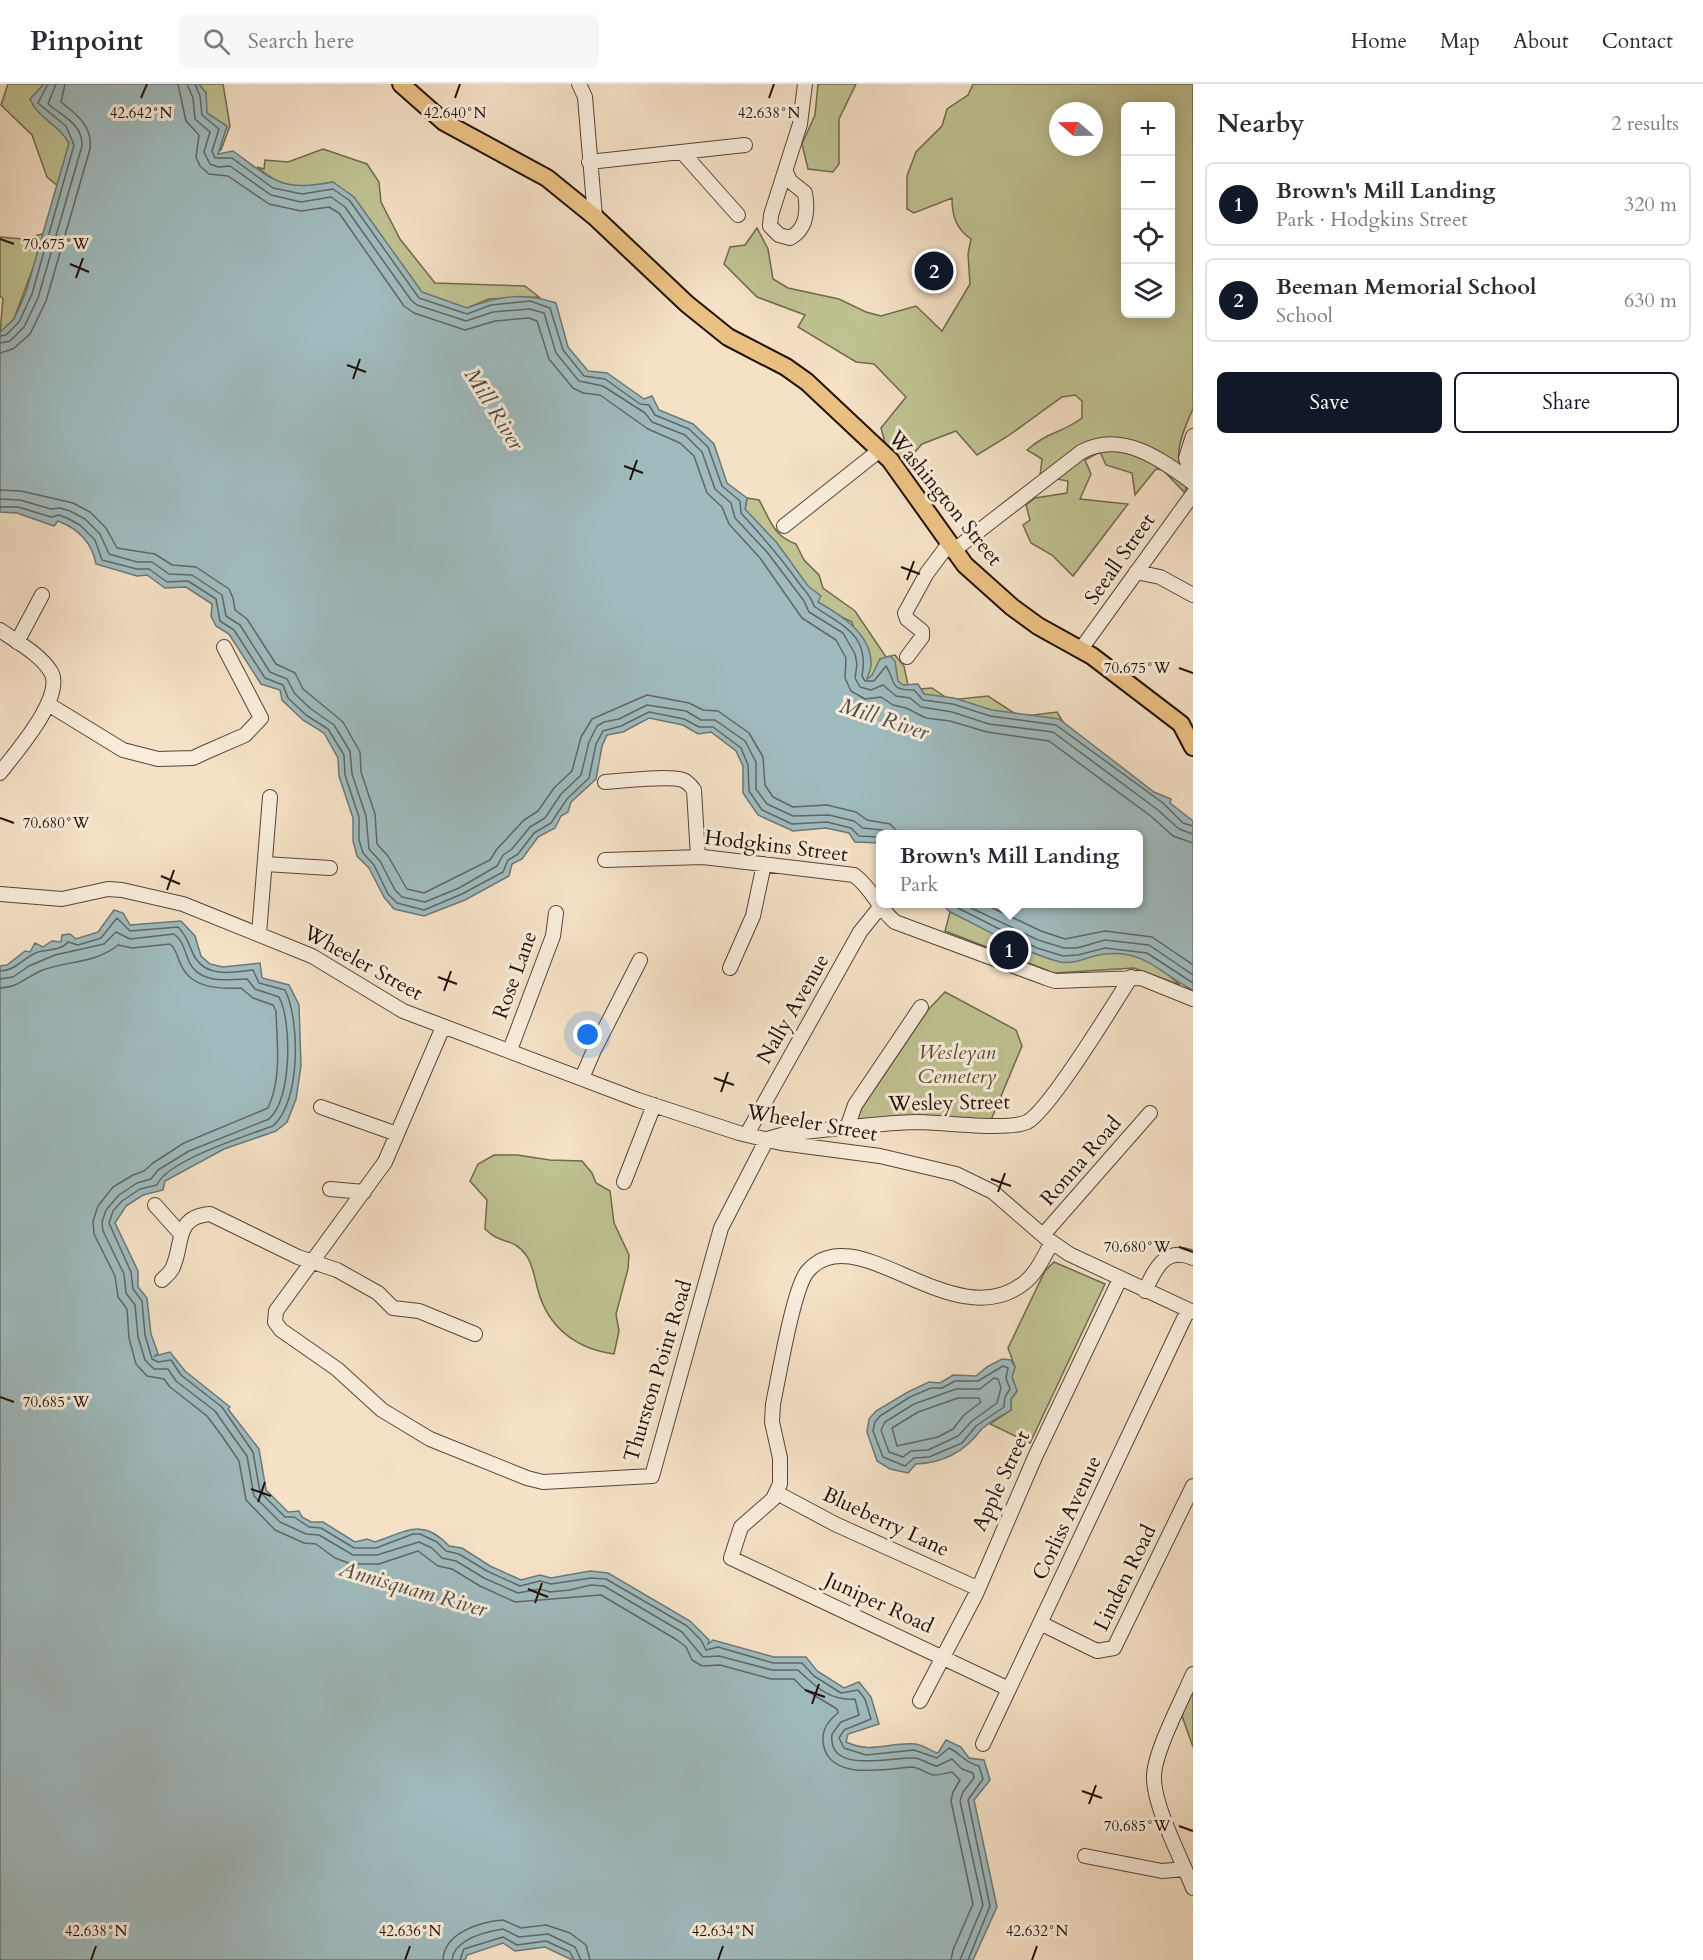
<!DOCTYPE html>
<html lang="en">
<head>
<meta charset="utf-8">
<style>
  :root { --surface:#fff; --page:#f7f7f7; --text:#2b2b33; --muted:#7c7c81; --line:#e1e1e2; --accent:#111827 }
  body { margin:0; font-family:Cardo,serif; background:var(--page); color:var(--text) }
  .controls { position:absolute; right:18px; top:18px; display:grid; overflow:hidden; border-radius:9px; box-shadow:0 3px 15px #0003 }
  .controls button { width:54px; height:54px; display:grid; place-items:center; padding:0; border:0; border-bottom:2px solid var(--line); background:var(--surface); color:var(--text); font:30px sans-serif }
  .compass { position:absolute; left:1049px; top:18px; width:54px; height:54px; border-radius:50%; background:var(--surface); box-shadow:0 3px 15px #0003; rotate:290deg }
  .you { position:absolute; left:588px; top:951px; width:21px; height:21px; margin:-15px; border:4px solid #fff; border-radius:50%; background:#1a73e8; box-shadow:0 0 0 9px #1a73e833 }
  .badge { display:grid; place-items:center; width:39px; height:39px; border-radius:50%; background:var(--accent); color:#fff; font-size:20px; font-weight:700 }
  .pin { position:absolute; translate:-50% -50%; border:3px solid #fff; box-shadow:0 2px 6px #0006 }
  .popup { position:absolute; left:876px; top:746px; width:267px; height:78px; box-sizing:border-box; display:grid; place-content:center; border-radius:9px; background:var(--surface); filter:drop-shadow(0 2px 4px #0005); font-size:20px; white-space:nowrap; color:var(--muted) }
  .popup b { font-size:22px; color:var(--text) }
  .popup::after { content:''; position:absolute; left:50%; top:100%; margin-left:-12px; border:12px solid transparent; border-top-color:var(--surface) }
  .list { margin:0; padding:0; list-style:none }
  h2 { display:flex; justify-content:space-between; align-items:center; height:78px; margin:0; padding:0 24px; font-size:26px }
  h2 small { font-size:20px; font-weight:400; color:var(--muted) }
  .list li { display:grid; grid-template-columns:39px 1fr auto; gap:18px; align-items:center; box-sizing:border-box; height:84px; margin:0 12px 12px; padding:0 12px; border:2px solid var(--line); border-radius:9px }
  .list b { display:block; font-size:22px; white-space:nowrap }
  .list p { margin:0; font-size:20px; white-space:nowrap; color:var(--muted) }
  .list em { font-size:20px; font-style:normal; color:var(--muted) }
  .actions { display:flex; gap:12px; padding:18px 24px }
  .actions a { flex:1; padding:14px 0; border:2px solid var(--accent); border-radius:9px; text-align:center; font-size:21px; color:var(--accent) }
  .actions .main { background:var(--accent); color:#fff }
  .icon { flex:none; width:33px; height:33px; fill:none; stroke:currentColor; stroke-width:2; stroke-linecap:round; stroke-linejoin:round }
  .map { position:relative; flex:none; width:1193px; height:1876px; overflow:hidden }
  header { display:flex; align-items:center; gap:36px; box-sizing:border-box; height:84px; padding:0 30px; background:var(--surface); border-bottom:2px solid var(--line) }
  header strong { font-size:28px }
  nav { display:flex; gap:33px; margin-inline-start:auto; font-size:21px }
  .search { width:420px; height:54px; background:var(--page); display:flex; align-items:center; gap:15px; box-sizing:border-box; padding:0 21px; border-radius:9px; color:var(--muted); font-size:22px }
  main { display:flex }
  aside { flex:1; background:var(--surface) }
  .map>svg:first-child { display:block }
</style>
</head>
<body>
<header>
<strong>Pinpoint</strong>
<div class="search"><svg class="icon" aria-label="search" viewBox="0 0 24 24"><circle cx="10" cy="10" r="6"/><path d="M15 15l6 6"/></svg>Search here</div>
<nav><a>Home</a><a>Map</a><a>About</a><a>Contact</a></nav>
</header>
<main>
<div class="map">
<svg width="1193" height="1876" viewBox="0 0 1193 1876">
  <rect width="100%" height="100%" fill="#f5e1c6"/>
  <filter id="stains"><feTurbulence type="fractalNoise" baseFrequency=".00333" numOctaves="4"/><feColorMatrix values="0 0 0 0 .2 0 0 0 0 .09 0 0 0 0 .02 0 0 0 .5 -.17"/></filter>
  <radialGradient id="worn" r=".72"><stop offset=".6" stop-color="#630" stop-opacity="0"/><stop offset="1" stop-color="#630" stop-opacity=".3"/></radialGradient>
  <path fill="#bfc292" stroke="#716a4e" stroke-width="1.5" fill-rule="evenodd" d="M8 0H44L34 12 49 38 62 46 71 63 59 103 47 93 32 51 1 21Z
    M199 0H223L230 42 221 66 212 71 195 41 206 9Z
    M818 0H856L839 35V80L833 88 808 85 802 60 815 31Z
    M973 0H1193V325C1187 338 1176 362 1179 376 1181 390 1189 395 1185 409L1163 386 1156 385 1135 411 1132 389 1106 381 1100 368 1085 376 1091 390 1080 415 1128 420 1073 492 1052 471 1031 459 1023 441 1030 436 1026 421 1035 414 1067 409 1068 397 1040 392 1042 375 1027 366C1047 348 1062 349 1082 334V317L1075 311 1062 313 1008 352 977 371 956 347 922 360 908 376 902 378 885 359 881 344 906 313 874 280 856 278 798 243 805 231 757 213 724 180 730 163 745 161 757 144 768 165 773 195 788 204 839 215 866 228 881 232 916 222 942 247 970 200 968 170 971 155C956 145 952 132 952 114L914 129 907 125V92L916 68 942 42 947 25 968 11ZM1126 22H1170V230H1126ZM1058 27H1094V63H1058Z
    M323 65 367 80 379 98 381 118 400 155 435 199 525 202 539 213 489 215 462 226 433 224 333 98C299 105 284 106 257 83L264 85 265 76 288 78Z
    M46 149 14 235 0 249 3 215 0 212V153L23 155Z
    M747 414 759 416C770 435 773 452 796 460L804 476 819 491 823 504 855 527 886 573 895 571 904 582 908 601 899 602 866 595 852 538 816 520 745 426Z
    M932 604 950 616 988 612 1014 629 1025 632 1057 628 1067 644 927 623 920 605Z
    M950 828 1193 882V907L1152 877 1180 901 1134 884 1054 889 945 847Z
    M945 908 1016 946 1022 962 991 1036 853 1037 928 926Z
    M494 1071H517L550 1076 582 1077 592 1089 596 1099 610 1107 614 1139 629 1171 628 1185 616 1230 619 1247 614 1270C577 1265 548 1244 538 1206 535 1196 533 1180 526 1171 512 1152 502 1162 485 1145L487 1116 470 1097 478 1080Z
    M1054 1178 1105 1200 1030 1359 990 1340 1011 1326V1315L1017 1307 1012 1293 1015 1283 1008 1264 1045 1187Z
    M1192 1606 1193 1609V1663L1182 1632Z"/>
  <path fill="#9fbbbe" stroke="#6d7776" stroke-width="1.5" d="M44 0H199L206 9 207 29 227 42 218 70 233 67C274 97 281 108 333 98L354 113 422 208 467 224C499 212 523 208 556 219L568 263 588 287 607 289 644 315 652 312 659 326 693 340 714 360 727 399 747 414 745 425 777 459 808 502 821 512 818 518C841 531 872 550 871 581 871 585 868 591 867 595L872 591 880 575 890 572 895 577 898 597 903 601 918 600 924 610 954 614 992 626 1059 635 1154 708 1171 715 1170 719 1193 737V906C1160 890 1147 866 1105 870 1090 871 1076 881 1060 878 1022 868 986 845 950 828L942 820H1138V750H880V759L855 758 849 749 826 744 793 747 758 731 743 709V682L736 667 711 648 698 650 683 641 649 634 623 648 607 651 602 662 596 695 571 718 568 728 561 732 555 744 538 753 522 775 512 780 509 792 465 816 424 832 394 825 384 813 369 784 357 772 353 757V734L339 692 338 674 324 649 303 636 282 616 280 606 261 600 229 550 216 542 211 532 212 520 186 503 165 504 147 491 137 492 96 480C92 458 79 445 58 437L54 442 17 429 0 428V248L14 235 26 208 69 59C58 39 39 36 30 15Z
    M114 826 123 829 130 841 181 837 195 852 201 872 210 880 223 883 260 879 262 894 289 901 299 921 301 982 296 1015 287 1038 276 1047 224 1065 165 1097 163 1106 143 1111 126 1122 115 1139 138 1187V1203L147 1214 151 1250 158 1269 155 1272 170 1268 185 1287 230 1323 228 1325 259 1365 266 1406 288 1428 299 1427 302 1433 311 1438H323L355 1458 367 1455 375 1458C405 1448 423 1433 449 1462L462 1464 490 1482 521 1496 540 1491 551 1494 590 1487 608 1489 690 1537 709 1556 708 1560 713 1556 774 1573H806L817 1587 844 1604 859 1598 871 1613 879 1640 848 1650 846 1658C871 1670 889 1658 915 1660 924 1661 930 1667 938 1669L946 1656 961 1663 969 1674 984 1676 990 1696 974 1716 997 1823 973 1876H572L545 1863 515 1867 503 1859 467 1871 465 1876H0V882L7 881 25 867 30 868 35 859 43 863 52 857 61 858 62 851 70 850 76 855 98 848Z
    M1002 1275 1011 1276 1015 1283 1012 1293 1017 1307 1011 1315V1326C1002 1332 986 1339 980 1347 964 1368 942 1379 916 1380L908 1389 890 1385 877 1377 867 1348 869 1335 876 1327 908 1308 929 1298 940 1299 953 1291 976 1292 987 1283Z"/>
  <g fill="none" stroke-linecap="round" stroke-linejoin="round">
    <path stroke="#616664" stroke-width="1.5" d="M178 0 186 37 199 51 196 73 200 82 209 90 228 92 269 120 301 127 329 123 339 129 404 222 414 229 465 246 495 237 529 234 537 237 549 275 573 304 583 309 600 311 648 345 680 359 694 372 707 409 722 423 729 440 760 474 802 534 836 556 846 574 845 594 851 607 865 615 881 613 893 621 906 624 926 634 950 637 987 648 1049 657 1152 733 1173 752 1193 759
      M187 0 193 14 195 35 210 48 204 68 210 80 218 83 230 82 271 111 301 118 331 113 345 123 411 216 417 221 466 237 493 228 530 225 544 229 556 269 579 297 603 302 645 329 652 338 685 351 702 368 715 405 731 419 735 434 767 468 804 517 809 528 843 549 855 570 857 580 855 594 860 603 871 606 883 601 896 612 910 614 921 623 952 628 989 640 1053 648 1158 726 1179 745 1193 750
      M195 0 200 12 202 31 219 45 212 67 215 74H232L273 104 302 110 333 105 350 117 419 214 467 230 491 221 530 217 550 224 563 266 584 292 605 295 640 320 649 321 655 331 689 345 708 363 722 402 740 417 741 429C762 452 781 474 799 499 806 509 810 510 814 522 841 542 870 549 862 592L865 597H874L886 582C897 599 888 606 914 606L923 616 953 620 990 632 1056 641 1163 719 1183 739 1193 742
      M0 252 6 251 19 238 32 210 74 61 66 42 38 19 48 0
      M0 259 10 257 24 243 38 214 82 62C83 40 62 32 48 20L56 0
      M0 269 13 265 30 250 46 217 90 65C93 42 76 30 61 18L65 0
      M0 406 21 407 73 419 90 428 106 444 117 464 155 470 172 481 196 483 229 505 233 514 235 526 247 535 276 580 295 589 303 605 343 638 360 668 361 688 375 730 377 760 388 772 407 805 424 809 490 776 497 765 524 736 538 727 554 704 572 687 581 653 592 635 647 611 689 619 703 626 718 627 749 649 763 673 765 701 773 713 793 723 827 721 856 728 867 736 890 740 900 750
      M0 415 20 416 51 425 60 424 70 427 85 435 100 450 109 470 137 478H152L169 490 192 491 222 511 226 532 240 541 270 588 287 595 295 610 311 625 334 641 350 667 352 690 366 732 369 765 380 777 395 806 402 813 425 818 459 804 497 782 503 771 512 765 530 743 545 734 561 710 581 691 589 658 597 642 604 638 619 635 647 621 686 627 701 636H715L745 657 756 678V705L767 720 793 732 829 731 854 737 863 744 882 746 890 750
      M0 423H18L51 433 59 431 67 434 80 441 95 456 102 476 137 485H149L167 498 188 497 216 515 220 537 234 546 265 594 283 601 288 614 306 631 328 645 344 671 345 691 359 733V756L363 769 374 781 388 810 397 819 424 826 462 810 503 788 508 776 518 770 534 749 551 739 567 715 589 694 596 660 603 647 621 642 649 628 684 635 699 643H713L741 664 748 681 749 707 762 726 792 740 827 738 851 744 859 752 880 753
      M950 820 1037 864 1063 872 1078 871 1105 864 1147 869 1193 899
      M963 820 1038 856 1064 864H1077L1105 856 1149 861 1193 891
      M984 820 1041 847 1065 855 1105 847 1152 853 1193 881
      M0 887C16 887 25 872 38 868 48 865 61 867 68 858L78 861 101 854 117 834 130 847 178 843C190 855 188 863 196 875 209 894 235 888 253 886L259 899 285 906C300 936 301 1018 273 1042 248 1051 166 1077 157 1101L140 1105 122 1117 113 1127 109 1139 131 1188 133 1205 142 1217 145 1251 152 1275 158 1278 171 1276 181 1291 222 1323 253 1368 260 1408 285 1433H294L309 1443 321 1444 354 1464H376L413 1450H420L437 1458 446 1467 459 1470 487 1487 520 1502 540 1497 551 1500 591 1494 606 1495 687 1542 701 1556 706 1566 718 1563 773 1579H802L814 1592 841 1609 858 1606 865 1615 871 1635 844 1646 839 1654 844 1664 866 1671 914 1666 937 1674 949 1664C962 1670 963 1678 979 1682L983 1695 968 1716 990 1822 968 1876
      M0 895 13 893 29 882 55 871 104 860 116 848 130 855 174 850C183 857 184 865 188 875 197 900 226 896 247 895L255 905 279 913C292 937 292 1016 269 1035L189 1067 158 1086 151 1095 137 1099 119 1111 106 1126 102 1138 103 1147 124 1190 126 1209 135 1221 138 1253 145 1276 154 1285H168L176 1297 215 1327 229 1347 247 1372 254 1412 280 1438 306 1450 319 1451 353 1471H377L419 1458 432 1464 442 1474 456 1477 484 1494 518 1509 540 1505 550 1508 570 1506 591 1501 604 1502 682 1548 703 1573 719 1572 772 1586H798C816 1603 830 1617 855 1615L859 1631 841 1638 832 1650C827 1692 894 1672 915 1674 923 1675 929 1681 937 1682L952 1675 962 1685 973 1689 974 1694 963 1708 960 1717 983 1821 960 1876
      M0 904C18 904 27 892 43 886 67 877 97 879 118 861L132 864 170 860C177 865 177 874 181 881 192 905 220 905 241 904L253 914 273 921 276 927C277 961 282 993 268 1024L184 1059 153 1079 144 1087 133 1091 113 1103 98 1122 93 1137 94 1150 115 1192 118 1213 127 1225 129 1254 136 1280 147 1292 164 1295 170 1303 207 1332 222 1352 239 1377 246 1416 275 1446 304 1459 316 1460 335 1474 351 1480H379L418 1467 438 1482 452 1485 480 1502 515 1518 601 1511 677 1556 686 1563 692 1576 702 1582 720 1581 771 1595H794L804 1605 837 1625 838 1629C829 1636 822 1645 823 1657 826 1698 885 1685 911 1683 919 1683 925 1689 933 1691 940 1691 946 1689 952 1688L960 1696 953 1708 951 1717 973 1820 953 1866 951 1876
      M1003 1282 1008 1284 1006 1294 1010 1305 1005 1313 1004 1323 976 1342 962 1359 929 1373 914 1374 905 1382 883 1373 873 1347 875 1338 880 1332 910 1313 931 1304H942L955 1297H978Z
      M994 1294 998 1295 1001 1304 997 1319 972 1337 958 1352 928 1366 911 1367 903 1373 889 1368 881 1346 885 1338 914 1320 956 1305H980Z
      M958 1314H979L981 1318 964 1331 953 1345 938 1353 897 1362 892 1344 918 1328Z
      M443 1876C444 1849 479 1838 503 1836L521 1844 546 1841 570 1849 586 1861 590 1876
      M452 1876C454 1855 485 1848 503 1845L519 1853 548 1850 575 1863 581 1876
      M460 1876 464 1865 503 1853 517 1861 546 1857 570 1868 574 1876"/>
    <defs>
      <path id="minor" d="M579 0 585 13 595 133
        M682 68 738 131
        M589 78 745 61
        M786 88 790 97 805 109C808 127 807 145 790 154L779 151 770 142 771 131 800 40 805 0
        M1193 352 1186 374 1193 395
        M784 442 880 366
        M953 467 1081 368C1121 346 1161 375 1193 399
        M1136 488 1160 493 1193 511
        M0 546C17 558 40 570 51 588 65 613 15 669 0 689
        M17 558 42 511
        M1081 565 1193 410
        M907 573 922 553V547L907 535 905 529 927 489 948 461
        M48 620 123 666 158 675 193 674 206 668 245 651 261 634 224 563
        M605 698C624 697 667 691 683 696 688 698 691 702 694 706L698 773
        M605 776 703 773 854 791C872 804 878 824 895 838L1046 894 1055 897 1141 894 1193 915
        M265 780 330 784
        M0 810 62 815 108 805 122 806 183 820 312 872 403 927 638 1016 739 1049 781 1059 880 1072 956 1090 993 1108 1046 1154 1069 1170 1193 1228
        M259 850 270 713
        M730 884 753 832 764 780
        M443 943 385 1078 276 1227 275 1238 281 1246 337 1285 382 1326 430 1355 527 1394 543 1398 652 1392 721 1144 767 1055 785 1050C829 1046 873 1039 917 1038 943 1038 1007 1047 1027 1038 1049 1027 1114 920 1131 893
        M510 966 553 852 556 829
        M582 994 594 966 640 876
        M321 1023 397 1050
        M847 1044 855 1021 921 923
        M747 1050 860 848 880 823
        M624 1098 654 1021
        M330 1105 364 1108
        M155 1121 180 1149
        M1043 1151 1150 1029
        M162 1196C165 1193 170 1189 172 1185 184 1162 173 1133 210 1130L298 1173 337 1186 378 1209 393 1224 419 1227 475 1250
        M1145 1207C1155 1185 1165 1162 1193 1174
        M777 1409 835 1440 977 1504
        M1040 1539 1097 1567 1114 1564 1193 1402
        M1193 1590C1183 1614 1153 1670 1154 1694 1154 1723 1182 1776 1193 1804
        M1009 1605 731 1474 741 1443 773 1415 780 1400V1374L772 1338 773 1320C779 1292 793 1206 807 1188 855 1129 953 1255 1024 1199 1037 1189 1044 1172 1052 1158
        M920 1617 976 1510 1035 1373 1120 1195
        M983 1660 1188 1226
        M1085 1772 1162 1787 1185 1785"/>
      <path id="major" d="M401 0 444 38 547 94 595 133 687 220 728 253 786 283 807 298 890 376 965 481 1012 523 1038 542 1092 572 1181 640 1193 663"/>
    </defs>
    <use href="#minor" stroke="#584538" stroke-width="16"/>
    <use href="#major" stroke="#231109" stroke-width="20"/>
    <use href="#minor" stroke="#f8ecda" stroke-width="14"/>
    <use href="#major" stroke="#eac083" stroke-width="16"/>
  </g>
  <path fill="none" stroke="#231109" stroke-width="2" d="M141 14 147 0M455 14 460 0M769 14 774 0M0 155 14 160M70 180 89 188M76 194 83 174M347 281 366 288M353 295 360 275M624 382 643 389M630 396 637 376M901 483 920 490M907 496 914 477M1179 584 1193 589M0 734 14 739M161 792 180 800M167 806 174 786M438 893 457 900M444 907 451 887M714 994 734 1001M721 1008 728 988M991 1095 1011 1102M998 1108 1005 1089M1179 1163 1193 1168M0 1313 14 1318M251 1405 271 1412M258 1418 265 1398M528 1505 548 1513M535 1519 542 1499M805 1606 825 1613M812 1620 819 1600M1082 1707 1102 1714M1089 1720 1096 1701M1179 1742 1193 1747M91 1876 96 1862M405 1876 410 1862M718 1876 723 1862M1032 1876 1037 1862"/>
  <g text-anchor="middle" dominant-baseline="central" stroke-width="6" stroke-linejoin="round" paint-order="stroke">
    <g font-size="21" fill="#231109" stroke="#f8ecda">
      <text transform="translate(945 414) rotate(51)">Washington Street</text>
      <text transform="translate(1120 475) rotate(-55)">Seeall Street</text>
      <text transform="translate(776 762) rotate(7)">Hodgkins Street</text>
      <text transform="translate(363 879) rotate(29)">Wheeler Street</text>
      <text transform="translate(515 891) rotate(-70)">Rose Lane</text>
      <text transform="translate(793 925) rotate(-60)">Nally Avenue</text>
      <text transform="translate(949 1019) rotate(-1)">Wesley Street</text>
      <text transform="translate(812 1039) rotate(10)">Wheeler Street</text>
      <text transform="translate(1081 1077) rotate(-49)">Ronna Road</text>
      <text transform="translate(658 1287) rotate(-73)">Thurston Point Road</text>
      <text transform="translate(1001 1397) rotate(-65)">Apple Street</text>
      <text transform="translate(1067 1434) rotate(-65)">Corliss Avenue</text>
      <text transform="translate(886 1438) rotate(25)">Blueberry Lane</text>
      <text transform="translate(1125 1494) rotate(-64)">Linden Road</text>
      <text transform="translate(879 1519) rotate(25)">Juniper Road</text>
    </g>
    <g font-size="21" font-style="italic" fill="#5a4f39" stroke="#f8ecda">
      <text x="957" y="968">Wesleyan<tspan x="957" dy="24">Cemetery</tspan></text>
    </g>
    <g font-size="22" font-style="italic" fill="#4e4c48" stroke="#f8ecda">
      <text transform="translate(494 325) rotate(58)">Mill River</text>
      <text transform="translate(884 635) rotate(18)">Mill River</text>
      <text transform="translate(413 1505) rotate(16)">Annisquam River</text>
    </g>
  </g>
  <g font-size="15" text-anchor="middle" fill="#231109" stroke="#f8ecda" stroke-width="6" stroke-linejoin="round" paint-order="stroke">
    <text x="141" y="34">42.642°N</text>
    <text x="455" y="34">42.640°N</text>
    <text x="769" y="34">42.638°N</text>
    <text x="56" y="165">70.675°W</text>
    <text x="1137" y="589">70.675°W</text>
    <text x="56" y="744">70.680°W</text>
    <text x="1137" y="1168">70.680°W</text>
    <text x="56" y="1323">70.685°W</text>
    <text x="1137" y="1747">70.685°W</text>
    <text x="96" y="1852">42.638°N</text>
    <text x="410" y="1852">42.636°N</text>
    <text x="723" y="1852">42.634°N</text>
    <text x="1037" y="1852">42.632°N</text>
  </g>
  <rect width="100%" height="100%" filter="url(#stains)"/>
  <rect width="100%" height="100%" fill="url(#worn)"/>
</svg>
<div class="controls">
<button>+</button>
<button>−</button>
<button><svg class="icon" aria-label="locate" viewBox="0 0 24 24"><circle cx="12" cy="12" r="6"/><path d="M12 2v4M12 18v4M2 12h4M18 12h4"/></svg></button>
<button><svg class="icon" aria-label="layers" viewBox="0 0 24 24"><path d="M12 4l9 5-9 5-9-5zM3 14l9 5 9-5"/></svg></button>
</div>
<svg class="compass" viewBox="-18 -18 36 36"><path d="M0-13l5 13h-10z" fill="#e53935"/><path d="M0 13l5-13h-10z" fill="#7c7c81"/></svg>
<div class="you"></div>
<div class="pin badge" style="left:1009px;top:866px">1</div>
<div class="popup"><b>Brown's Mill Landing</b>Park</div>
<div class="pin badge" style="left:934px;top:187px">2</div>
</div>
<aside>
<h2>Nearby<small>2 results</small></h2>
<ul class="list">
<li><span class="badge">1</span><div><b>Brown's Mill Landing</b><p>Park · Hodgkins Street</p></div><em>320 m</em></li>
<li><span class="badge">2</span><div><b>Beeman Memorial School</b><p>School</p></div><em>630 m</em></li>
</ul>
<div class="actions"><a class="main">Save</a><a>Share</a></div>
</aside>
</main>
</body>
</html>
